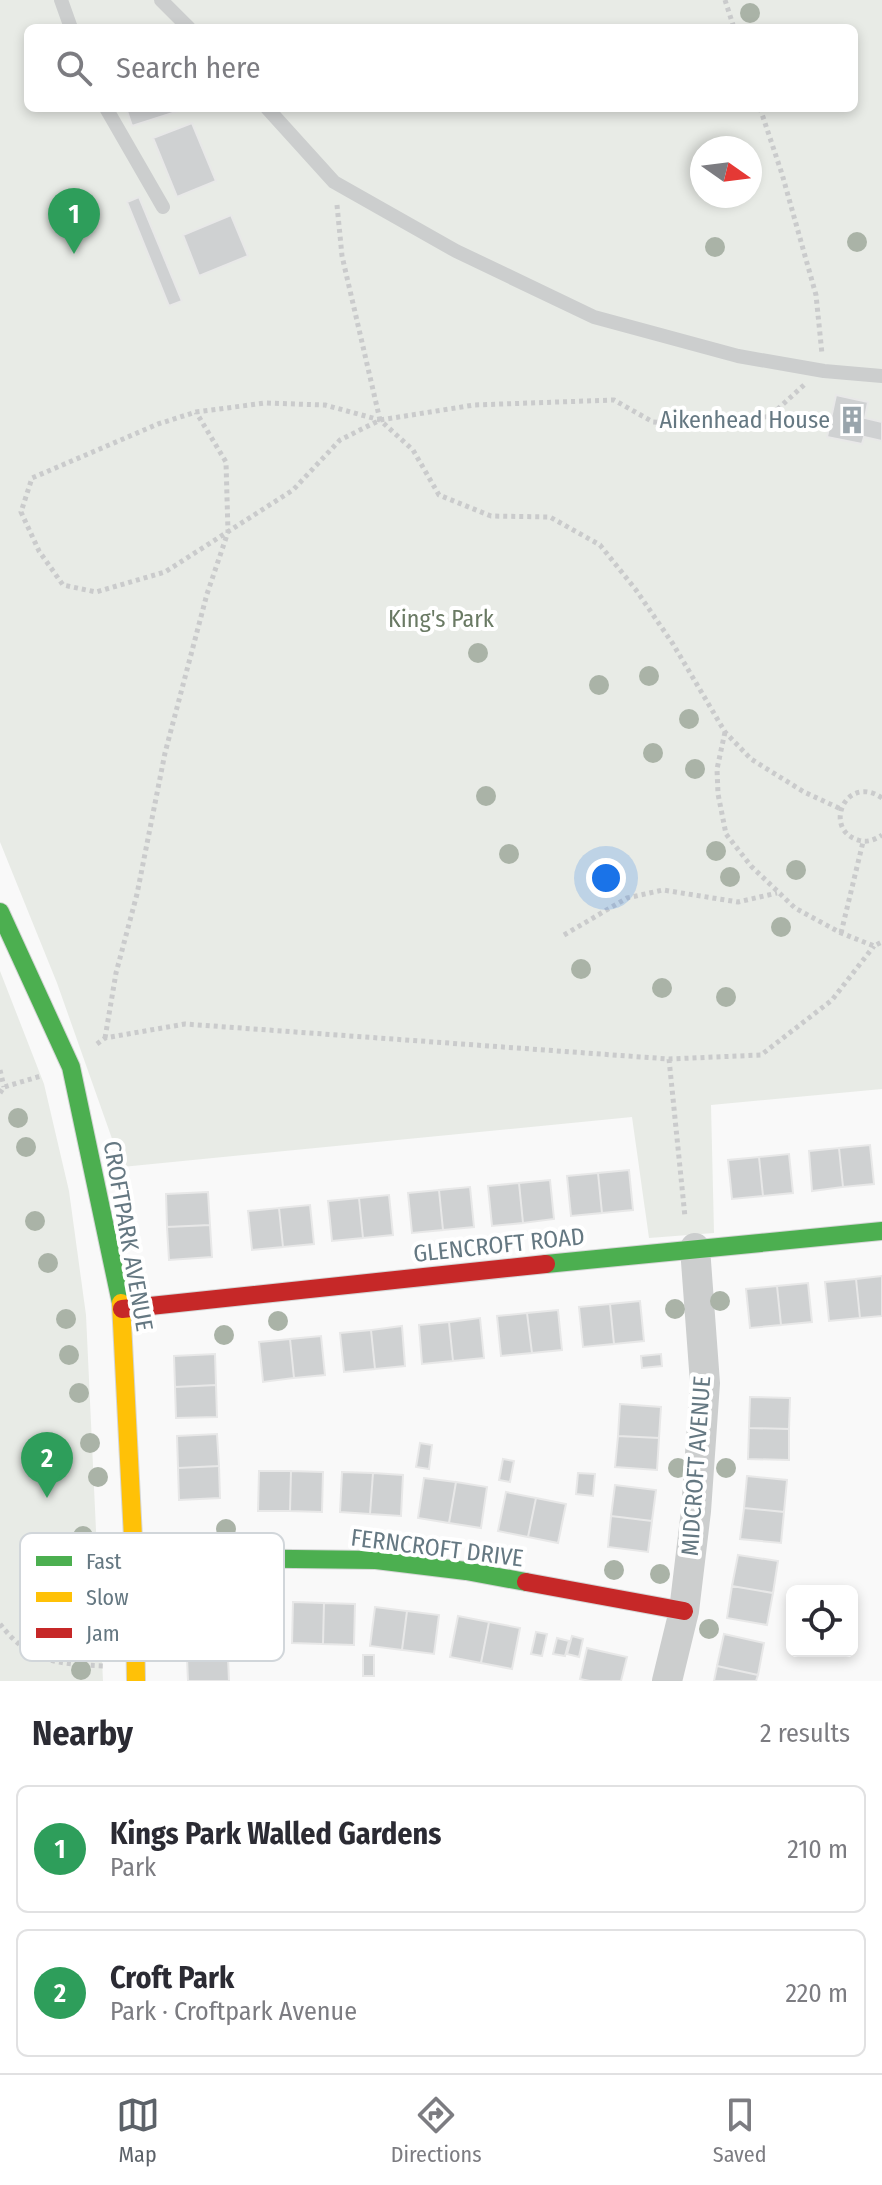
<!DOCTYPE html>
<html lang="en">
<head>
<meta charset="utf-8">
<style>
  :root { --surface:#fff; --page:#f7f7f7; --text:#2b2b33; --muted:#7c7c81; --line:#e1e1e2; --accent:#5c6269 }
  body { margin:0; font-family:"Fira Sans Condensed",sans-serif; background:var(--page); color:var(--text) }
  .controls { position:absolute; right:24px; bottom:24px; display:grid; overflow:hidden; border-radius:12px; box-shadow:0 4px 12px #0003 }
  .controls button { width:72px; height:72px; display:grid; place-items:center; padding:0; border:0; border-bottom:2px solid var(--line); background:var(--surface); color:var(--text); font:40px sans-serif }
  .compass { position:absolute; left:690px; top:136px; width:72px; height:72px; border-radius:50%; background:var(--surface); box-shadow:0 4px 12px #0003; rotate:104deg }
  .you { position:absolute; left:606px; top:878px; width:28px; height:28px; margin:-20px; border:6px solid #fff; border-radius:50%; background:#1a73e8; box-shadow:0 0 0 12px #1a73e833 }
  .badge { display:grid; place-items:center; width:52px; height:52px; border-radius:50%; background:var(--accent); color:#fff; font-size:26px; font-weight:700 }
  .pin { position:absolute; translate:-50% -66px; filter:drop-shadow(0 2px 4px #0008) }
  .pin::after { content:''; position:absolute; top:42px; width:28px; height:24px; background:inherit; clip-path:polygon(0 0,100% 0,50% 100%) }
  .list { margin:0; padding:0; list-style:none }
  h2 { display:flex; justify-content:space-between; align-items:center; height:104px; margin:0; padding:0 32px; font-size:34px }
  h2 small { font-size:26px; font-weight:400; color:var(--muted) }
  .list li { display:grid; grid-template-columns:52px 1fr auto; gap:24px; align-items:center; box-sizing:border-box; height:128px; margin:0 16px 16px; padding:0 16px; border:2px solid var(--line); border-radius:12px }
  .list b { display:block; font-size:30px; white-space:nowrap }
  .list p { margin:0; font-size:26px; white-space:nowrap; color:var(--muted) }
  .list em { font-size:26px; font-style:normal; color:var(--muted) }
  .icon { flex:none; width:44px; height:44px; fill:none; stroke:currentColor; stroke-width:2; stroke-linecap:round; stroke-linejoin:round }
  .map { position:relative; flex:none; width:882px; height:1681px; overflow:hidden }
  .search { position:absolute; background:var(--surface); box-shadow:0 4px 12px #0003; left:24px; right:24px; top:24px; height:88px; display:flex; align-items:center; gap:20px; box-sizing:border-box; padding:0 28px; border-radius:12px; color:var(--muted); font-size:30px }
  .sheet { height:392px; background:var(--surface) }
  nav { display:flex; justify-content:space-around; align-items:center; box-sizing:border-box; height:112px; border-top:2px solid var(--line); background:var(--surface); font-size:22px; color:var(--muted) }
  nav a { display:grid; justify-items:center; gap:4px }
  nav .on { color:var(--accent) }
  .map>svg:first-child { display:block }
</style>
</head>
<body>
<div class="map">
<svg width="882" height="1681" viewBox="0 0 882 1681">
  <rect width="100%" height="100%" fill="#f9f9f9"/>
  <path fill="#e8ebe6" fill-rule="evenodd" d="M0 0H882V1089L711 1105 714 1233 649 1238 632 1117 122 1167 57 983 0 842ZM28 28H854V108H28ZM702 148H750V196H702Z
    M0 971 44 1084 69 1191 86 1315 103 1681H0Z"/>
  <path fill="#cfd1d2" stroke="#e8e8e8" stroke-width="2" d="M135 108H182V110L132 126 127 111Z
    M192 123 216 181 177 197 153 138Z
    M139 197 182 301 169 306 127 202Z
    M231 215 248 256 199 276 183 235Z
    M836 395 868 402 865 418 882 422V441L864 437 862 444 827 437Z
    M870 1145 874 1184 843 1187 839 1148Z
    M839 1148 843 1187 812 1191 809 1151Z
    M789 1154 793 1193 763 1196 759 1157Z
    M759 1157 763 1196 732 1199 728 1160Z
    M629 1170 633 1210 602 1213 598 1173Z
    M598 1173 602 1213 571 1216 567 1176Z
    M550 1180 554 1219 523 1223 519 1183Z
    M519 1183 523 1223 492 1226 488 1186Z
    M470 1187 474 1227 443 1230 439 1190Z
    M439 1190 443 1230 412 1233 408 1193Z
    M208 1192 210 1225 167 1227 166 1194Z
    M389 1195 393 1235 363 1238 359 1198Z
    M359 1198 363 1238 332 1241 328 1201Z
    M310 1205 314 1244 283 1247 279 1208Z
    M279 1208 283 1247 252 1250 248 1211Z
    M210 1225 212 1257 169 1260 167 1227Z
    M882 1276V1316L860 1318 856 1279Z
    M856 1279 860 1318 829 1321 825 1282Z
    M808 1283 812 1322 781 1325 777 1286Z
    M777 1286 781 1325 750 1328 746 1289Z
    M640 1301 644 1341 614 1344 610 1304Z
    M610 1304 614 1344 583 1347 579 1307Z
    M558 1310 562 1350 532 1353 527 1313Z
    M527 1313 532 1353 501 1356 497 1316Z
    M480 1318 484 1358 453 1361 449 1322Z
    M449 1322 453 1361 422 1364 419 1325Z
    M402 1326 405 1366 375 1369 371 1330Z
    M371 1330 375 1369 344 1372 340 1333Z
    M321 1336 325 1375 294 1378 290 1339Z
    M290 1339 294 1378 263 1382 259 1342Z
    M215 1354 216 1385 175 1387 174 1356Z
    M661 1354 662 1366 642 1368 641 1356Z
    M216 1385 217 1417 176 1418 175 1387Z
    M750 1397 790 1398 789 1429 749 1428Z
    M620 1404 661 1407 659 1438 618 1436Z
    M749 1428 789 1429V1460L748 1459Z
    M217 1434 219 1466 178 1468 177 1436Z
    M618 1436 659 1438 657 1470 615 1467Z
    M420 1443 432 1445 429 1469 416 1467Z
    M503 1459 514 1461 510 1482 499 1480Z
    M219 1466 220 1498 179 1500 178 1468Z
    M259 1471H291L290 1511H258Z
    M291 1471 323 1472 322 1512 290 1511Z
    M342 1472 373 1473 370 1514 340 1512Z
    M373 1473 403 1475 401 1516 370 1514Z
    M578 1473 595 1474 593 1496 576 1494Z
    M747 1476 787 1480 784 1512 744 1508Z
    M424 1478 456 1482 449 1523 418 1518Z
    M456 1482 487 1487 481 1528 449 1523Z
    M615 1485 656 1490 652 1521 611 1516Z
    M506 1492 536 1498 528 1537 498 1531Z
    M536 1498 566 1504 558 1543 528 1537Z
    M744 1508 784 1512 781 1543 740 1539Z
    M611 1516 652 1521 648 1552 608 1547Z
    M738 1555 778 1561 773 1593 732 1586Z
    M732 1586 773 1593 767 1625 727 1618Z
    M293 1602 324 1603 323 1644 292 1643Z
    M324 1603 355 1604 354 1645 323 1644Z
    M375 1607 407 1611 402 1650 370 1646Z
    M407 1611 439 1615 434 1654 402 1650Z
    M458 1616 489 1622 481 1663 450 1657Z
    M489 1622 520 1628 512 1669 481 1663Z
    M536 1632 547 1634 542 1656 531 1654Z
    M724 1634 764 1643 758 1675 717 1666Z
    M572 1636 583 1639 579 1657 567 1654Z
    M557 1638 569 1641 565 1656 553 1654Z
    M587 1648 627 1657 621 1681H590L580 1679Z
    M363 1655H374V1676H363Z
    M228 1657 229 1681H188L187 1658Z
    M717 1666 758 1675 756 1681H714Z"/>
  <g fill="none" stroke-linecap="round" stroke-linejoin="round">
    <defs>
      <path id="fast" d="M0 912 71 1067 121 1303
        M546 1264 882 1231
        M134 1557 376 1560 466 1571 526 1582"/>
      <path id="slow" d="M121 1303 134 1557 136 1681"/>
      <path id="jam" d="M122 1309 546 1264
        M526 1582 684 1611"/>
    </defs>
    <use href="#fast" stroke="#d5d6d6" stroke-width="20"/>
    <use href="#slow" stroke="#d5d6d6" stroke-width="20"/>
    <use href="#jam" stroke="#d5d6d6" stroke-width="20"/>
    <path stroke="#cacbcc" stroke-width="5" stroke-dasharray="4 4" stroke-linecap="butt" d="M725 0 734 28
      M760 108 782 174 816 295 822 354
      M337 205 342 256 380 420
      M804 385 770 416 712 427 653 422 614 400 474 405 380 420 340 440 293 490 165 572 96 592 63 585 39 551 21 512 32 478 158 424 196 412 265 403 325 405 380 420 413 450 439 495 491 516 550 517 600 545 636 590 673 644 725 732 751 759 804 792 841 809
      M725 732 717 769 718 794 726 834 751 866 795 908 841 933 874 946 882 942
      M882 798C846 773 822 829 858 840 867 843 874 840 882 835
      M841 933 863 842
      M564 935 627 898 663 890 738 902 777 893
      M105 1038 116 973 137 894 165 753 207 594 228 532 226 462 196 412
      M97 1044 105 1038 185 1024 669 1059 761 1055 832 1000 874 946
      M669 1059 685 1217
      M0 1070 4 1087
      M0 1093 4 1087 41 1076
      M0 1624C30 1663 59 1664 105 1666"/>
    <path stroke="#cccece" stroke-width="14" d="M61 0 71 28
      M161 0 189 28
      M106 108 163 207
      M267 108 334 182 456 251 594 317 738 356 824 371 882 376"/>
    <path stroke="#cccece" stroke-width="30" d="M667 1681 684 1611 696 1511 705 1383 695 1248"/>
    <use href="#fast" stroke="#4caf50" stroke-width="18"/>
    <use href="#slow" stroke="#ffc107" stroke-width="18"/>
    <use href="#jam" stroke="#c62828" stroke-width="18"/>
  </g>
  <g fill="#aab3a7">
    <circle cx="750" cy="13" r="10"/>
    <circle cx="857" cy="242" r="10"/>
    <circle cx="715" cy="247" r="10"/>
    <circle cx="478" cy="653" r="10"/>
    <circle cx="649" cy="676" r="10"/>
    <circle cx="599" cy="685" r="10"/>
    <circle cx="689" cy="719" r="10"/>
    <circle cx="653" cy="753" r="10"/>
    <circle cx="695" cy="769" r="10"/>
    <circle cx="486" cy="796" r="10"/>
    <circle cx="716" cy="851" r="10"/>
    <circle cx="509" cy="854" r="10"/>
    <circle cx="796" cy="870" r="10"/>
    <circle cx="730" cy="877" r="10"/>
    <circle cx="781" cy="927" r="10"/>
    <circle cx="581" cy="969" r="10"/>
    <circle cx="662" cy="988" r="10"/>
    <circle cx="726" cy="997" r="10"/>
    <circle cx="18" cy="1118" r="10"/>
    <circle cx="26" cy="1147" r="10"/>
    <circle cx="35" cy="1221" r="10"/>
    <circle cx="48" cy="1263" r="10"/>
    <circle cx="720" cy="1301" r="10"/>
    <circle cx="675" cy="1309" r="10"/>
    <circle cx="66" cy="1319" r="10"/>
    <circle cx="278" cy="1321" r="10"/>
    <circle cx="224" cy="1335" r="10"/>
    <circle cx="69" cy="1355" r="10"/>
    <circle cx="79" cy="1393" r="10"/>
    <circle cx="90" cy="1443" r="10"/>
    <circle cx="678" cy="1468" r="10"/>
    <circle cx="726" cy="1468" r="10"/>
    <circle cx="98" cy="1477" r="10"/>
    <circle cx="226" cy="1529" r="10"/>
    <circle cx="83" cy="1536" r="10"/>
    <circle cx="614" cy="1570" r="10"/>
    <circle cx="660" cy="1574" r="10"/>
    <circle cx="709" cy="1629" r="10"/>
    <circle cx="81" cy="1670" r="10"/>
  </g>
  <defs>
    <symbol id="building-bare" viewBox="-9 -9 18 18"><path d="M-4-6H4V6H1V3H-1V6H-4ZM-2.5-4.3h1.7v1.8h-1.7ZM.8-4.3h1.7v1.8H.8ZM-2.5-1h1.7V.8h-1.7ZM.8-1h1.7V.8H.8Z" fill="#99a5ac" stroke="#fff" stroke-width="2.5" paint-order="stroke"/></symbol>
  </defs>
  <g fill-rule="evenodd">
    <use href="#building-bare" x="832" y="400" width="40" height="40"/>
  </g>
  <g text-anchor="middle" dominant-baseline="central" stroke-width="8" stroke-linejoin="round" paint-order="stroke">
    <g font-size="24" fill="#657882" stroke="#fff" text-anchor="end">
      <text x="830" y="420">Aikenhead House</text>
    </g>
    <g font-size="24" fill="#6a7a64" stroke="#fff">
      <text x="441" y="619">King's Park</text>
    </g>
    <g font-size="24" fill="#657882" stroke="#fff">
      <text transform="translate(128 1236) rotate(80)">CROFTPARK AVENUE</text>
      <text transform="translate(499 1245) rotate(-6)">GLENCROFT ROAD</text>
      <text transform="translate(696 1466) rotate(-86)">MIDCROFT AVENUE</text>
      <text transform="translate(437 1548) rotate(7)">FERNCROFT DRIVE</text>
    </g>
  </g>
  <rect x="20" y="1533" width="264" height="128" rx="12" fill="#fff" stroke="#d1d6da" stroke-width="2"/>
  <rect x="36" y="1556" width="36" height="10" fill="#4caf50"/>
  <rect x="36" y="1592" width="36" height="10" fill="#ffc107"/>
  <rect x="36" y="1628" width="36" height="10" fill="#c62828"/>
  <g font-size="22" fill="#657882">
    <text x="86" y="1569">Fast</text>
    <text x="86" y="1605">Slow</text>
    <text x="86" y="1641">Jam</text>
  </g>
</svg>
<div class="controls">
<button><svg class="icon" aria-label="locate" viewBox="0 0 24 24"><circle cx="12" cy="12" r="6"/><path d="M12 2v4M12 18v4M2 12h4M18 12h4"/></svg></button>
</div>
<svg class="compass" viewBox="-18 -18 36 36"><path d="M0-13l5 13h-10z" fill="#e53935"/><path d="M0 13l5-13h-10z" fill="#7c7c81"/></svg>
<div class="you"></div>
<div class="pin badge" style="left:74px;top:254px;background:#2e9e5b">1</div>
<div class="pin badge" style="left:47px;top:1498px;background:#2e9e5b">2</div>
<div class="search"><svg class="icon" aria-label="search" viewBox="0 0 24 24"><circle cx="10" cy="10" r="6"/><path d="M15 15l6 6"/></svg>Search here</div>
</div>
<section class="sheet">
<h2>Nearby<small>2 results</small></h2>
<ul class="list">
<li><span class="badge" style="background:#2e9e5b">1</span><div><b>Kings Park Walled Gardens</b><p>Park</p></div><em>210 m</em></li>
<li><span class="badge" style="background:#2e9e5b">2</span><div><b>Croft Park</b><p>Park · Croftpark Avenue</p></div><em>220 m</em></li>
</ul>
</section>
<nav>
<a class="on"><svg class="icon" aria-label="map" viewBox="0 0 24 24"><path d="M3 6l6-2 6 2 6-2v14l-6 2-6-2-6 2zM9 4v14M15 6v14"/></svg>Map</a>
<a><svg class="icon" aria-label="directions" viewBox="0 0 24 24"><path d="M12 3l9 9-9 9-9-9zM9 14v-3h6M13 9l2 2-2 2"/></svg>Directions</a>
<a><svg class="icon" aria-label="saved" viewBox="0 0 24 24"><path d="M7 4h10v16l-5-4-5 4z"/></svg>Saved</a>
</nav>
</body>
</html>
